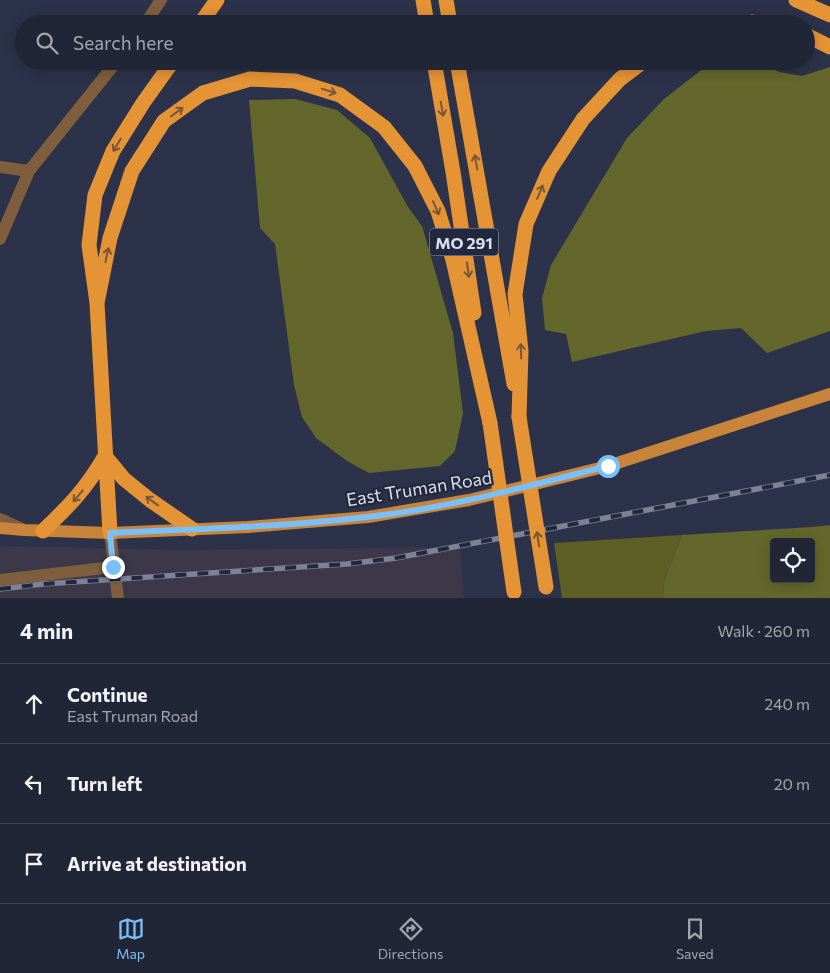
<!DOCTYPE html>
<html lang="en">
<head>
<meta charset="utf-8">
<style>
  :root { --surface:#212637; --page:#2d3242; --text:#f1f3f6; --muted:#a2a5ad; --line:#3e4352; --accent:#7abff8 }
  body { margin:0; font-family:Commissioner,sans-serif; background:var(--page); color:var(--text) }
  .controls { position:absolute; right:15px; bottom:15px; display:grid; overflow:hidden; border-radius:5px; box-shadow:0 2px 12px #0003 }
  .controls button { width:45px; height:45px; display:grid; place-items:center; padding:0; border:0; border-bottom:1px solid var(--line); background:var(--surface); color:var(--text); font:25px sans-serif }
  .stop { position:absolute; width:15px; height:15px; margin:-11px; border:4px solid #7abff8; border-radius:50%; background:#fff }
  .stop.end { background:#7abff8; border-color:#fff; box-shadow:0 1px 5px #0008 }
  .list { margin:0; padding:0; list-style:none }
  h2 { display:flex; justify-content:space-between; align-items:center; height:65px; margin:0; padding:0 20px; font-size:21px }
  h2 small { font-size:16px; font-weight:400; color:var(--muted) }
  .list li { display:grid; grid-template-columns:32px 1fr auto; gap:15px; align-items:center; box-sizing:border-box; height:80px; padding:0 20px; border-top:1px solid var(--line) }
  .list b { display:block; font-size:19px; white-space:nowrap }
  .list p { margin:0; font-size:16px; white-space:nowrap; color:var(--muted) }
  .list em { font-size:16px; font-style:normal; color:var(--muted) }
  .icon { flex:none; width:28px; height:28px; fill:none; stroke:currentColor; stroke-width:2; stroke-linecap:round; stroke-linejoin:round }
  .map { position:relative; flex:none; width:830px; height:598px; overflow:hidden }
  .search { position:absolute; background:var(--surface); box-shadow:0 2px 12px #0003; left:15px; right:15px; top:15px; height:55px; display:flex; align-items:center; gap:12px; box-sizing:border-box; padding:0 18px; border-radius:28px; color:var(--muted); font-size:19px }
  .sheet { height:305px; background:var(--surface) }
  nav { display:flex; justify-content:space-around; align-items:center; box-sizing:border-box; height:70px; border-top:1px solid var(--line); background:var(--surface); font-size:14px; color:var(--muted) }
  nav a { display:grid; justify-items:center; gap:2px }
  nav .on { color:var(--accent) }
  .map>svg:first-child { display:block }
</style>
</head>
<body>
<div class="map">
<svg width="830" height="598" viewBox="0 0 830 598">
  <rect width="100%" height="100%" fill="#2c3249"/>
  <path fill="#3c384a" d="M0 546 179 550 460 547 464 598H0Z"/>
  <path fill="#5d5f24" d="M682 535 664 582 663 598H562L554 543Z"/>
  <path fill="#64672b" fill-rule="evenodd" d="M723 61H759L779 72 802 76 830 67V331L767 353 741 328 706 331 572 362 566 334 545 330 542 298 551 265 627 138 664 99 700 71Z
    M295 99 337 110 370 138 408 207 422 226 453 333 463 413 455 451 440 466 369 473 347 461 316 438 302 417 294 385 275 244 260 228 249 100Z
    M830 525V598H663L664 582 682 535 812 527ZM774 542H811V579H774Z"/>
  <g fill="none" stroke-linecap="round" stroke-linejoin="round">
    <path stroke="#7e5e3c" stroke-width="12" d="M145 24 161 0
      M0 167 29 171
      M0 239 29 171 117 61
      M0 519 22 529
      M110 533 118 598
      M0 580 113 567"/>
    <path stroke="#c7843a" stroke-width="12" d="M0 528 24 530 110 533 248 527 368 517 469 500 608 466 830 394"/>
    <path stroke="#e49335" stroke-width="15" d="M423 0 427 24
      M446 0 450 24
      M796 0 830 15
      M200 24 217 0
      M744 24 752 22 761 24
      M806 35 830 47
      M434 61 453 172 474 313
      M457 61 514 384
      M97 303 110 238 132 171 164 121 203 93 250 79 295 81 340 95 384 127 415 166 438 211 453 260 490 423
      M519 417 521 351 515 294 526 224 549 171 583 119 620 79 644 61
      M43 531C70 505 86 489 105 456L124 479 150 500 192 529
      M110 533 97 303 89 245 95 195 113 151 143 103 173 61"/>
    <defs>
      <path id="rail" d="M0 589 43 584 347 564 396 558 830 475"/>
    </defs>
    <use href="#rail" stroke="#7d8295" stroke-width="5.5"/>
    <use href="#rail" stroke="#22283e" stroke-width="4" stroke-dasharray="11" stroke-linecap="butt"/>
    <path stroke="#e49335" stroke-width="15" d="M519 417 546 587
      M490 423 514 592"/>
  </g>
  <defs><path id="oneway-shaft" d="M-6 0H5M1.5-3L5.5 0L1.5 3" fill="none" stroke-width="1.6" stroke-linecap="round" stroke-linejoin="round" transform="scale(1.25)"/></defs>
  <g stroke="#79583a">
    <use href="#oneway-shaft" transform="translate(329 91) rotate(17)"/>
    <use href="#oneway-shaft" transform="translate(442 109) rotate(80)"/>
    <use href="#oneway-shaft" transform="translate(177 112) rotate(-36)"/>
    <use href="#oneway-shaft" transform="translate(117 145) rotate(121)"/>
    <use href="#oneway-shaft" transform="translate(476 162) rotate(-100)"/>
    <use href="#oneway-shaft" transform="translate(540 192) rotate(-67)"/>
    <use href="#oneway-shaft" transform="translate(436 208) rotate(66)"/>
    <use href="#oneway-shaft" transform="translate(107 255) rotate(-78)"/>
    <use href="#oneway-shaft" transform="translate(468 270) rotate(82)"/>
    <use href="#oneway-shaft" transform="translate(521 351) rotate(-92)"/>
    <use href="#oneway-shaft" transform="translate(78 496) rotate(130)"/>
    <use href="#oneway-shaft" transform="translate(152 501) rotate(-144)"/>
    <use href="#oneway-shaft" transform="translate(538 539) rotate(-99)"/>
  </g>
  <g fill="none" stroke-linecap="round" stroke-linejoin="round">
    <path stroke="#7abff8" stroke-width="6" d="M113 567 110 533C196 529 282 527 367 517 449 508 528 486 608 466"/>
  </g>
  <g text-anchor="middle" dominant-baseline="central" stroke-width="4.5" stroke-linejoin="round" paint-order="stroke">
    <rect fill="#22283e" stroke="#a3a7b8" stroke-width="1" x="430" y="228.5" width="68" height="27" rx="4"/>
    <g font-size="16" font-weight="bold" fill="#dadeed">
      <text x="464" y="242">MO 291</text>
    </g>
    <g font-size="18" fill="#dadeed" stroke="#22283e">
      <text transform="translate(419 488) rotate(-9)">East Truman Road</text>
    </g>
  </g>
</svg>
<div class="controls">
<button><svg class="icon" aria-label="locate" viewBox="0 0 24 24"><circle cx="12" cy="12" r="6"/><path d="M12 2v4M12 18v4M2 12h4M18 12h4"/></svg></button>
</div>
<div class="stop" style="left:608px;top:466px"></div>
<div class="stop end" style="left:113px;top:567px"></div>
<div class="search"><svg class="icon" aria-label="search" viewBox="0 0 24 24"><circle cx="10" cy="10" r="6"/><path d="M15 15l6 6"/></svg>Search here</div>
</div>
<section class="sheet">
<h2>4 min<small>Walk · 260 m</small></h2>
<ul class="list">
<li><svg class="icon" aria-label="ahead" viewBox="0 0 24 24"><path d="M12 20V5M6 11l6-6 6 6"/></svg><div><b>Continue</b><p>East Truman Road</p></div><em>240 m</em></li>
<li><svg class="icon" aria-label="left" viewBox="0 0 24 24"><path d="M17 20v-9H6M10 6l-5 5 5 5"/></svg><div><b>Turn left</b></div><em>20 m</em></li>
<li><svg class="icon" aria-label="arrive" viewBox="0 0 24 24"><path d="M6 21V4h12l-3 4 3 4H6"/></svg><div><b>Arrive at destination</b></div></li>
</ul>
</section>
<nav>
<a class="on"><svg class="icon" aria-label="map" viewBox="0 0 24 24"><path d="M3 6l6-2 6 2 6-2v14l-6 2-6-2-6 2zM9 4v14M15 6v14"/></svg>Map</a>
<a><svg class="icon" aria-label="directions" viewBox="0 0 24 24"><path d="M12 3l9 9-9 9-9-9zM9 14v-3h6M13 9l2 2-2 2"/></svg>Directions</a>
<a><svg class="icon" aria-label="saved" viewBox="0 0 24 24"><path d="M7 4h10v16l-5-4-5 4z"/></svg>Saved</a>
</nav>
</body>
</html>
